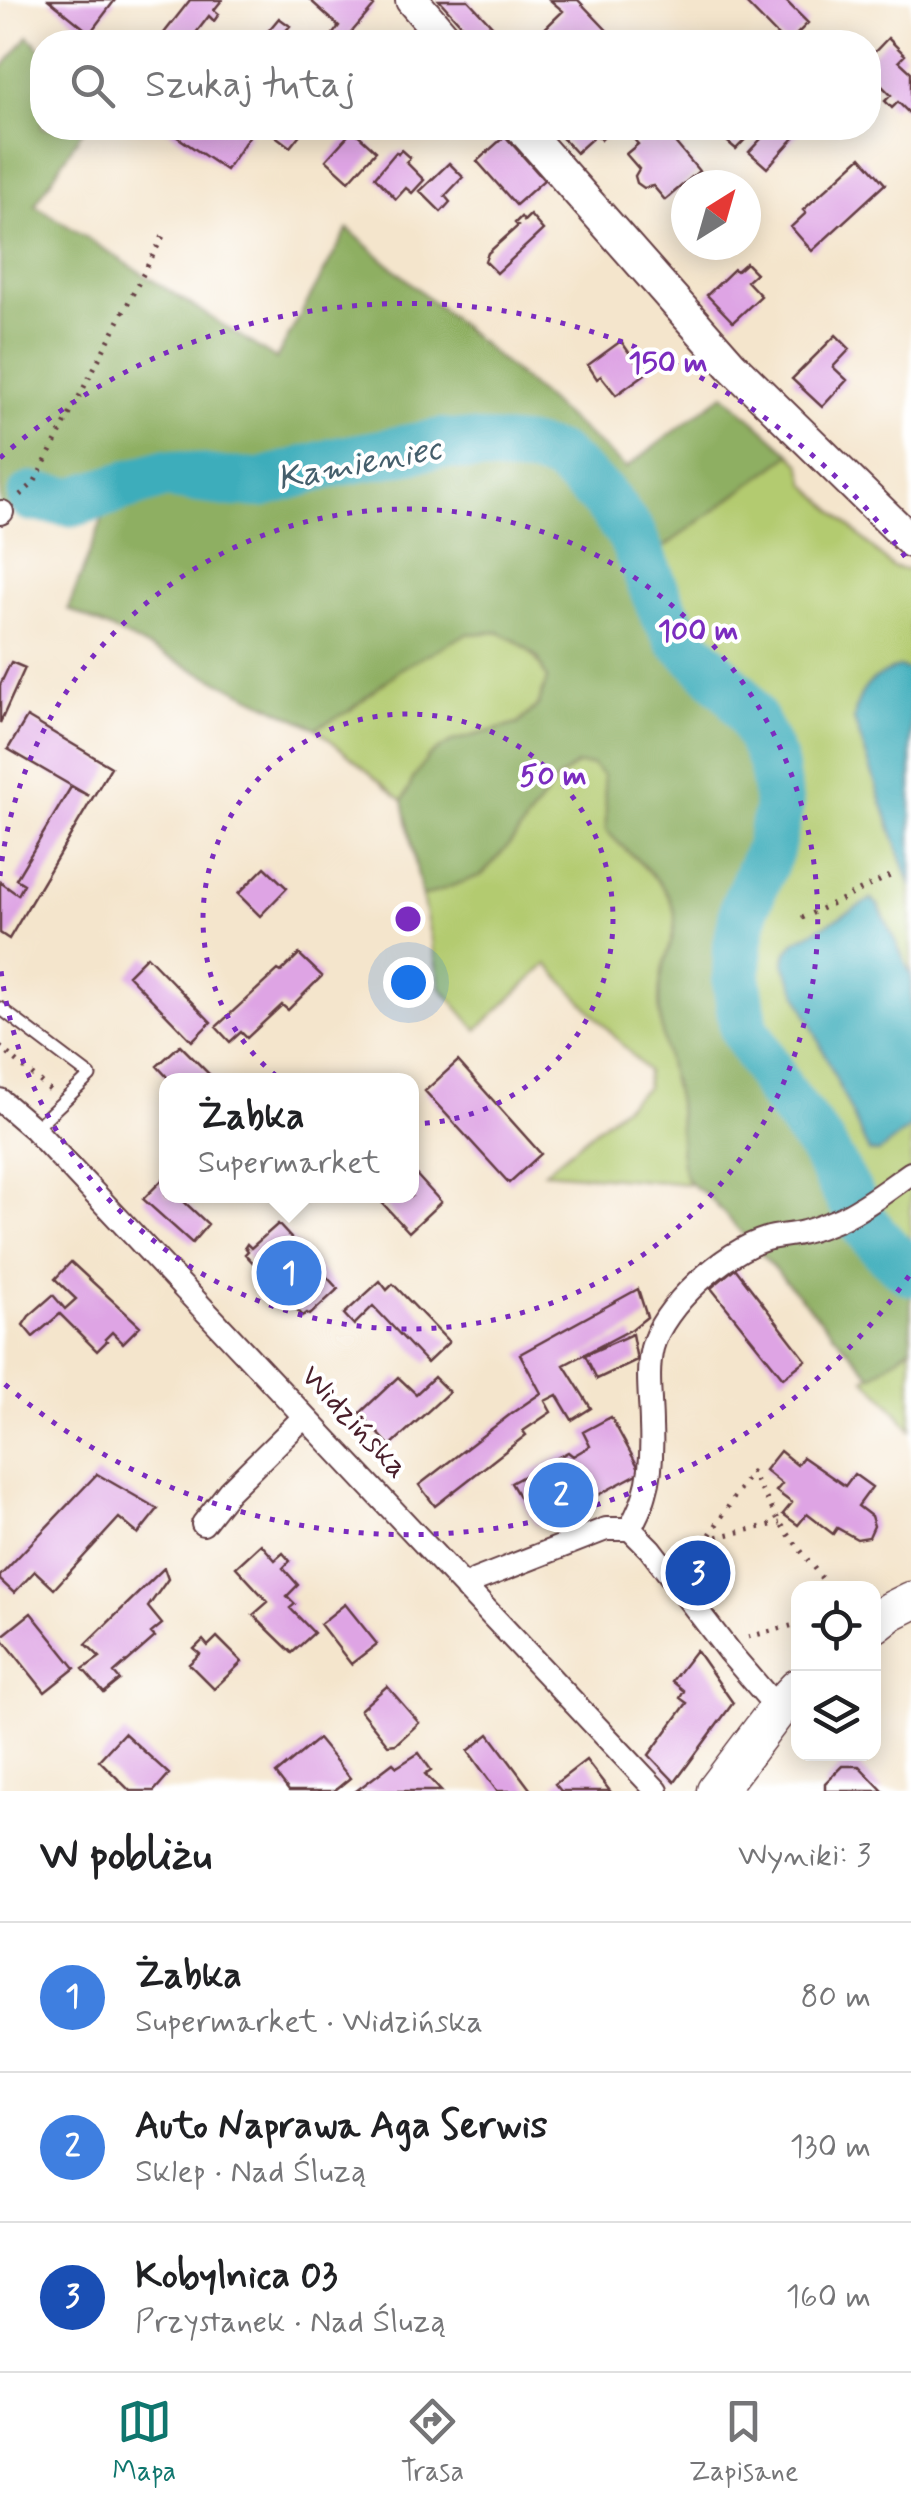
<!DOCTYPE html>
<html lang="pl">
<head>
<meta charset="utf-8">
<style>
  :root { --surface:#fff; --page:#f6f6f6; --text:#202124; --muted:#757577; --line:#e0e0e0; --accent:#0f766e }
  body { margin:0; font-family:Mynerve,sans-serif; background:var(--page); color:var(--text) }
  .controls { position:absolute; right:30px; bottom:30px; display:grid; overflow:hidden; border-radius:20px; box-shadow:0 5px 25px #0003 }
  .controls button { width:90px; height:90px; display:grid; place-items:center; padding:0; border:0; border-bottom:2px solid var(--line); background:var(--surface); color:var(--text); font:50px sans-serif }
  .compass { position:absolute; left:671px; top:170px; width:90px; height:90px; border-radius:50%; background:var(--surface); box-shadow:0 5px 25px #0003; rotate:37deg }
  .you { position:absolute; left:408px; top:982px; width:35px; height:35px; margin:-25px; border:8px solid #fff; border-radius:50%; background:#1a73e8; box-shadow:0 0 0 15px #1a73e833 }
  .badge { display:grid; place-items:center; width:65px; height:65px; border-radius:50%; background:var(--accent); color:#fff; font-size:32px; font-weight:700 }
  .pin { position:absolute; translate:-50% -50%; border:5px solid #fff; box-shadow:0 2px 10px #0006 }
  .popup { position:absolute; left:159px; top:1073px; width:260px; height:130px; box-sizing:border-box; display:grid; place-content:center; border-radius:20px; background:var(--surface); filter:drop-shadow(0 2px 8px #0005); font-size:32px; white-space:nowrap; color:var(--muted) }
  .popup b { font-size:38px; color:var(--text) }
  .popup::after { content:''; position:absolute; left:50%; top:100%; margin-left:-20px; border:20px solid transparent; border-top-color:var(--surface) }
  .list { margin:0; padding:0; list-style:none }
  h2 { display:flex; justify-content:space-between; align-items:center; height:130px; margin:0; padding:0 40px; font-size:42px }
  h2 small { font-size:32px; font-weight:400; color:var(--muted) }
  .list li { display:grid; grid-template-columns:65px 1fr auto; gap:30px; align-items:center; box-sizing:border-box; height:150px; padding:0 40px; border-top:2px solid var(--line) }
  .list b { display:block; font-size:38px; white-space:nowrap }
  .list p { margin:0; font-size:32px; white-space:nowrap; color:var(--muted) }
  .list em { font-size:32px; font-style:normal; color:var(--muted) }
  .icon { flex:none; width:55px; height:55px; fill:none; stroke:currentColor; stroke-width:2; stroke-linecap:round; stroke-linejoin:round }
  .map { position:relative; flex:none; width:911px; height:1791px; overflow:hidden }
  .search { position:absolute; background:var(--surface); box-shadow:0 5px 25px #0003; left:30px; right:30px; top:30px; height:110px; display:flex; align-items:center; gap:25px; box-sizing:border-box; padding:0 35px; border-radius:40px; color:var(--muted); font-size:38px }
  .sheet { height:580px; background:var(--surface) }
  nav { display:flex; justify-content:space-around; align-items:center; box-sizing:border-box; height:140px; border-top:2px solid var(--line); background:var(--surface); font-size:28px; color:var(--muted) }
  nav a { display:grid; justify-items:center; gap:5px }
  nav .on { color:var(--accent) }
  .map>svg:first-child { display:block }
</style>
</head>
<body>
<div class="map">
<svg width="911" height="1791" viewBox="0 0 911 1791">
  <rect width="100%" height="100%" fill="#fff"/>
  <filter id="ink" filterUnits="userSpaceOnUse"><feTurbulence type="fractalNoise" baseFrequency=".01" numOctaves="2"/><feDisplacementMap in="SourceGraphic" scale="20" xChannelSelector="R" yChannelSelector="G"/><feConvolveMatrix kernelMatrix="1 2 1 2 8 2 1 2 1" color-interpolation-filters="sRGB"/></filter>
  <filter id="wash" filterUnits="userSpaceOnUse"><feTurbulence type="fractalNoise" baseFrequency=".0048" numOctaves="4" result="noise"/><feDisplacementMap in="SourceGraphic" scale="40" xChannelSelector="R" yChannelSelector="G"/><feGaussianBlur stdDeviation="2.25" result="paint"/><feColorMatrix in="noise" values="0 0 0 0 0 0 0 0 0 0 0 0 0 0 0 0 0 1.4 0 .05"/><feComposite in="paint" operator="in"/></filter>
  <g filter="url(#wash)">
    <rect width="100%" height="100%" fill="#f4e5cc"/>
    <path fill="#b3cb70" stroke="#7e754e" stroke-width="2.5" d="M791 454 801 464 806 484 892 567 911 571V1260L881 1232 752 1026 741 969 749 919 774 852 756 703 688 633 652 556Z
      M498 632C524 644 535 652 547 679L539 704 518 724 453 741 414 777 403 801 316 728 349 711 402 668 431 651 466 634Z
      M592 764 603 775 606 806V830C625 853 668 881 675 911 679 931 664 959 661 979 653 1024 674 1071 679 1116 681 1139 679 1163 689 1184L544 1172 646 1088 647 1071 547 964 477 1030 441 988 422 897 482 875 514 839 557 779 576 765Z
      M911 1346V1430L885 1398 865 1379Z"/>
    <path fill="#8eaf62" stroke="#6c6746" stroke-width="2.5" d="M28 36 42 50V128H84L35 205 276 359 348 229 626 468 724 394 791 454 652 556 688 633 756 703 787 788 774 852 749 919 741 969 752 1026 881 1232 911 1260V1347L872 1376 707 1195C698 1189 689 1185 685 1175 678 1157 681 1133 679 1114 672 1070 653 1022 661 978 664 958 679 930 674 910 666 878 627 854 606 830V806L603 775 592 765H576L557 779 514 839 482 875 422 897 403 801 414 777 428 757 453 741 518 724 539 704 547 679 538 658 518 642 498 632 466 634 402 668 349 711 316 728 68 609 104 515 0 511V71Z"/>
    <path fill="#3eadbb" stroke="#446673" stroke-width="2.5" d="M899 667 911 671V887L854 720C857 689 871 677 899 667Z
      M872 899 879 906 911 975V1127L879 1152H869L784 964 787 952 796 941Z"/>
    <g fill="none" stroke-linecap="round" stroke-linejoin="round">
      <path stroke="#3eadbb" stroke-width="50" d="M32 497 74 502 163 474 225 482 261 483 336 462 441 443 533 451 558 457 603 497 631 534 663 610 679 638 737 695 752 718 772 761 779 806 769 851 745 906 738 945 737 982 744 1028 780 1091 820 1144 851 1199
        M862 1221 889 1253 911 1271"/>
    </g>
    <g id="blocks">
      <path fill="#dea4e4" d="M49 0H115L90 33Z
        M190 0H222L214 10 219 14 214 21 209 16 189 42H157Z
        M310 0H368L374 6 350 34 354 36 350 42H327L339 26Z
        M439 0H468L507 42H477Z
        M550 0H578L618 42H573L568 37 563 42H531L563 11Z
        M743 0H785L808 23 789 42H784Z
        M279 18 290 26 276 42H259Z
        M888 38 905 55 899 61 911 72V115L898 102 892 108 885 101 891 95 869 73V58Z
        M164 128H238L250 135 226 170Z
        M265 128H305L290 147Z
        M553 128H605L609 132 601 140 597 134 576 153Z
        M643 128 649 135 658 128H663L699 171 665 200 653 186 644 188 637 183 635 176 639 169 626 154 638 144 632 137Z
        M720 128H756L736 149 716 132Z
        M771 128H803L767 168 749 152Z
        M353 130 376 151 349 181 326 160Z
        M505 136 544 180 516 205 477 161Z
        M401 150 410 158 406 162 424 180 412 193 406 188 396 199 375 177 396 152 398 154Z
        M861 157 885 184 812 251 791 227 806 213 803 210Z
        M449 163 463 177 445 196 450 202 441 212 420 191Z
        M530 215 543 230 497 273 485 261 488 253 518 226 515 223 521 217 524 221Z
        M746 263 756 273 747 281 761 296 733 322 707 295 734 269 737 271Z
        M836 335 850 349 833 367 847 380 822 407 792 379Z
        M621 341 635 361 638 358 648 372 616 395 601 376 597 379 588 365Z
        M11 662 25 668 0 723V685Z
        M27 717 111 767 9 939 0 933V882L18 895 24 884 16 879 71 787 89 796 8 749Z
        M265 867 287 888 260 916 238 894Z
        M299 954 322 976 288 1010 282 1005 247 1038 241 1032 230 1042 216 1027 278 970 281 972Z
        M147 956 211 1022 192 1041 128 975Z
        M180 1045 215 1080H170L157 1066Z
        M458 1061 541 1154 509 1183 425 1091Z
        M412 1170 441 1202 409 1232 376 1196H412Z
        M166 1176V1196H178L208 1224 192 1243 143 1199Z
        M278 1224 338 1289 310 1315 307 1313 303 1316 245 1254 248 1251 245 1247 247 1244 251 1248Z
        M71 1262 140 1326 123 1343 112 1332 105 1339 107 1341 97 1351 60 1314 33 1337 23 1325 29 1316 53 1295 65 1309 76 1299 55 1279Z
        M735 1268 806 1360 783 1378 711 1288Z
        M380 1281 387 1290 393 1284 449 1342 427 1363 373 1306 354 1325 344 1314Z
        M638 1289 647 1317 632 1329 564 1365 591 1408 572 1420 557 1395 545 1401 551 1412 523 1431 526 1435 435 1506 419 1485 512 1413 541 1393 520 1354Z
        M632 1334 637 1360 597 1379 585 1355Z
        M398 1377 416 1394 434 1377 449 1392 390 1446 360 1413Z
        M611 1417 641 1472 596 1496 594 1494 536 1525 511 1483 568 1452 573 1456 590 1446 583 1432Z
        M780 1451 797 1465 803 1457 845 1486 854 1474 872 1487 858 1506 871 1516 874 1526 869 1537 857 1539 837 1528 833 1534 807 1514 798 1525 783 1514 792 1503 776 1491 782 1484 765 1470Z
        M97 1474 158 1509 138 1534 119 1518 54 1589 35 1571 14 1593 0 1580V1576Z
        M261 1544 275 1560 283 1553 290 1561 283 1568 298 1585 287 1596 295 1604 290 1608 314 1633 292 1653 253 1615 268 1602 236 1567Z
        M164 1568 168 1579 148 1607 162 1624 151 1633 155 1637 114 1673 120 1680 104 1693 83 1669 100 1657 86 1644Z
        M345 1604 377 1644 351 1664 320 1624Z
        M31 1613 75 1668 45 1692 1 1637Z
        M217 1637 242 1662 214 1689 189 1664 200 1654 194 1649 203 1640 208 1646Z
        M696 1650 733 1703 675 1782 649 1755 687 1703 680 1698 684 1691 672 1681Z
        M387 1686 419 1723 396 1744 388 1745 360 1710Z
        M124 1733 169 1774 154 1791H130L99 1760Z
        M489 1734 530 1789 527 1791H497L468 1751Z
        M318 1739 350 1778 334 1791H289L276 1774Z
        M419 1753 431 1770 425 1774 441 1791H356L393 1763 397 1767Z
        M586 1760 610 1791H561L555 1784Z
        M842 1766H859L883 1791H825V1783Z"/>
    </g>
  </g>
  <g filter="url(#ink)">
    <use href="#blocks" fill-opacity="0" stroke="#643d43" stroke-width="2.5"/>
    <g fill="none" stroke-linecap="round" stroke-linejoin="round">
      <defs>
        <path id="lane" d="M0 1008 90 1076 34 1129"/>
        <path id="street" d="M0 513 2 512
          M0 1100 34 1129 657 1791
          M203 1524 229 1491 304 1417
          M630 1529C635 1518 642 1506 645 1494 652 1472 652 1447 651 1425 651 1400 646 1373 652 1348 663 1306 725 1251 766 1239 778 1235 791 1236 804 1232 816 1229 828 1224 840 1219 866 1207 888 1189 911 1173
          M630 1529 650 1549 729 1652 778 1709
          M466 1589 476 1580 606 1529H630"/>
        <path id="secondary" d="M412 0 448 42
          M522 128 732 366 911 541"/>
        <path id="primary" d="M874 1624 891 1611 911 1601
          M716 1791 778 1709 798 1688"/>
      </defs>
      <use href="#lane" stroke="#643d43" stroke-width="15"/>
      <use href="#street" stroke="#643d43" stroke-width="26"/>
      <use href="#secondary" stroke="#643d43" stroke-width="36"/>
      <use href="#primary" stroke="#643d43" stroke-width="41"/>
      <path stroke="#643d43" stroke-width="5" stroke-dasharray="2.5 8" stroke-linecap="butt" d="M20 495 34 483 163 236
        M802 918 890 876
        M0 1047 51 1091
        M707 1539 780 1523
        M684 1551 707 1539 751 1472 780 1523 829 1588
        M748 1637 798 1624"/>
      <use href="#lane" stroke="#fff" stroke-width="11"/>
      <use href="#street" stroke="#fff" stroke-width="22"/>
      <use href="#secondary" stroke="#fff" stroke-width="32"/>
      <use href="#primary" stroke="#fff" stroke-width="38"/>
    </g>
  </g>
  <g fill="none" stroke="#7b2cbf" stroke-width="5" stroke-dasharray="5 10">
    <circle cx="408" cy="919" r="205"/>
    <path d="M0 876A410 410 0 1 1 0 962"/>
    <path d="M909 1276A615 615 0 0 1 0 1380M0 458A615 615 0 0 1 909 562"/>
  </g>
  <g text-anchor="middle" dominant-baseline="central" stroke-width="8" stroke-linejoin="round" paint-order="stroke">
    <g font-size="32" fill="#4a1f2b" stroke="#fff">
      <text transform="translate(354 1422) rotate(47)">Widzińska</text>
    </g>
    <g font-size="35" font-style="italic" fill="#455f6c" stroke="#fff">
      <text transform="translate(359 464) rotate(-11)">Kamieniec</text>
    </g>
  </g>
  <circle cx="408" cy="919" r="15" fill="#7b2cbf" stroke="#fff" stroke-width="5"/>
  <g font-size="30" text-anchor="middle" font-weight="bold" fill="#7b2cbf" stroke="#fff" stroke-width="8" stroke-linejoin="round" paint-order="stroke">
    <text x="668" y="372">150 m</text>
    <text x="698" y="640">100 m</text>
    <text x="553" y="785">50 m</text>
  </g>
</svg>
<div class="controls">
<button><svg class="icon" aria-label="locate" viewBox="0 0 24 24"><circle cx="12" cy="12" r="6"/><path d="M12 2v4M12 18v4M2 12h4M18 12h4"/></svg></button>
<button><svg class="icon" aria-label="layers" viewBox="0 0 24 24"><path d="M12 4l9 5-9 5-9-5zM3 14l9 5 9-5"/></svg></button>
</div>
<svg class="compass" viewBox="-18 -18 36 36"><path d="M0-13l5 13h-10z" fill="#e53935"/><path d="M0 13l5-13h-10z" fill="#757577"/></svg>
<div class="you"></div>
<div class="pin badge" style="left:289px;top:1273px;background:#3f7fe0">1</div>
<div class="popup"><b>Żabka</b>Supermarket</div>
<div class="pin badge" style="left:561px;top:1495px;background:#3f7fe0">2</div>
<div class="pin badge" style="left:698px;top:1573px;background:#1a4fb4">3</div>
<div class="search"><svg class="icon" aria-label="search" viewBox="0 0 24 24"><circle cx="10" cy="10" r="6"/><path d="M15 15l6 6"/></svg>Szukaj tutaj</div>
</div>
<section class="sheet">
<h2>W pobliżu<small>Wyniki: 3</small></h2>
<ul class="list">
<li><span class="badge" style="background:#3f7fe0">1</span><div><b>Żabka</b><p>Supermarket · Widzińska</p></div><em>80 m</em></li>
<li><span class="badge" style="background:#3f7fe0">2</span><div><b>Auto Naprawa Aga Serwis</b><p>Sklep · Nad Śluzą</p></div><em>130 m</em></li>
<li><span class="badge" style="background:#1a4fb4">3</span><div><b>Kobylnica 03</b><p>Przystanek · Nad Śluzą</p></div><em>160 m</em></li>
</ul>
</section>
<nav>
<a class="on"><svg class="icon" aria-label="map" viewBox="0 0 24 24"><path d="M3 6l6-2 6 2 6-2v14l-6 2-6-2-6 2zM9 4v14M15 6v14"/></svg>Mapa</a>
<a><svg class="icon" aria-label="directions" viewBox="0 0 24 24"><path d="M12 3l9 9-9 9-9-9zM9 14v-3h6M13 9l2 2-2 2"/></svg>Trasa</a>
<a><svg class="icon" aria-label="saved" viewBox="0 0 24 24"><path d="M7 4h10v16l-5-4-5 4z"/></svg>Zapisane</a>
</nav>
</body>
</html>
